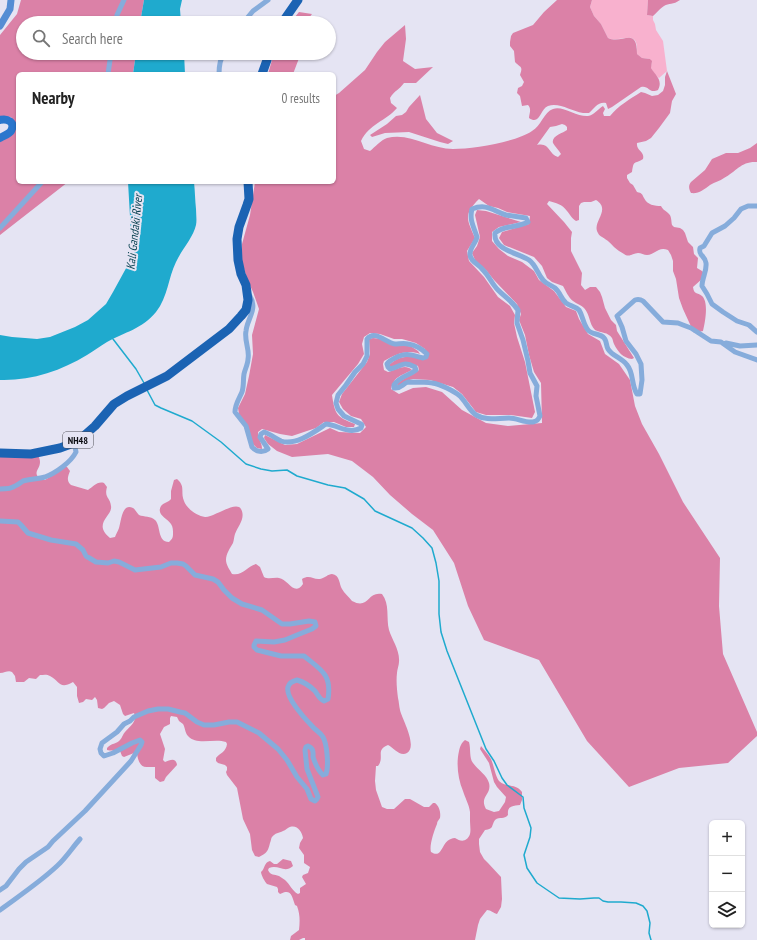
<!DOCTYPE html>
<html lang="en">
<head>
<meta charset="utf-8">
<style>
  :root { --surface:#fff; --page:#f6f6f6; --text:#222; --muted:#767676; --line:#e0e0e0 }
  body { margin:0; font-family:"PT Sans Narrow",sans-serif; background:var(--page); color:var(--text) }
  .controls { position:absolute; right:12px; bottom:12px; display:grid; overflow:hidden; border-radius:6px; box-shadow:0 1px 3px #0004 }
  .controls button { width:36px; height:36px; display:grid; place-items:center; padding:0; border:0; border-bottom:1px solid var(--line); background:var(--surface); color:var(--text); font:20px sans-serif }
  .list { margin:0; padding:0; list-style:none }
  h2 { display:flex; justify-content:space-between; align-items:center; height:52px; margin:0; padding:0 16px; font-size:17px }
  h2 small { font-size:13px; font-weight:400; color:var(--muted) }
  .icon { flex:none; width:22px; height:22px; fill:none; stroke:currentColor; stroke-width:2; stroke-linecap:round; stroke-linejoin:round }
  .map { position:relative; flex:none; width:757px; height:940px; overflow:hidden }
  .search { position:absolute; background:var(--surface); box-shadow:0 1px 3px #0004; left:16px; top:16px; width:320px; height:44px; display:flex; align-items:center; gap:10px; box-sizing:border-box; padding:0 14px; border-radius:22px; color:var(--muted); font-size:15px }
  .panel { position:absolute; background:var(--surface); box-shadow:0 1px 3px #0004; left:16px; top:72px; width:320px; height:112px; border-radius:6px }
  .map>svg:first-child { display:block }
</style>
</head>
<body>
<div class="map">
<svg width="757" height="940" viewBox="0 0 757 940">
  <rect width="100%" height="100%" fill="#e5e4f3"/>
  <path fill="#f8b1ce" d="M592 0H648L647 15 653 16V20L655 24 656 30 663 41 667 71 659 78C656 76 652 71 651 68 651 63 653 64 650 59L642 58 637 54C639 26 620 44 608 38L601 24 594 16 590 7Z"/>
  <path fill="#db81a7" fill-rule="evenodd" d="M21 0H144L140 23H23V53H136L133 74H18V182H68L0 235V142L15 125 11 117 0 116V35L17 14Z
    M557 0H592L590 7 594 16 601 24 608 38C622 45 637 25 637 54L642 58 650 59 652 61 651 68C656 76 663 80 658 90 649 94 649 85 641 87L612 107 608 109 606 103C599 101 594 108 589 113 587 113 585 113 583 113 571 111 559 102 548 106 540 109 540 126 529 118 529 114 532 109 528 105L522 106 520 96 517 93 518 88 522 86 524 82 520 75C523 66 521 68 515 62L514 51 510 46V42L511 36 513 33 533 25 544 12Z
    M648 0H680C673 5 669 3 664 6 659 9 657 13 653 16L647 15Z
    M299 12 312 14 305 23H290Z
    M405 25 406 39 403 61 415 69 433 67 416 83H404C399 90 395 90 390 98L391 103 397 108C386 121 369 124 361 141L364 149 370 151C375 147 381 140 387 138 410 132 430 149 453 149 473 149 516 142 532 131 541 126 544 112 553 109 562 105 577 117 588 116 594 115 598 109 603 106L605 109 603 113 604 116H610C618 106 630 99 641 92L645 93 652 96 658 95 663 91 665 85V77L667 71 676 94 672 101 670 113 659 128 651 138 646 141 637 143C636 151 645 151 643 159 634 165 634 159 632 172L627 175V178L630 183 633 185 637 192C642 193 642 194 644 198 647 205 655 206 661 206 663 210 665 210 668 213 672 216 671 221 672 225L674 227 680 228 683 230 685 233 688 242 693 247 694 254 698 258 697 268 702 271 704 273 702 279 693 287C694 295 697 292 702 296 709 302 705 323 703 331L694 333 683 309 679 298 676 279 673 271V261L671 255 668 250C658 246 655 255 647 255 644 255 641 253 638 253 633 253 629 258 624 254 621 252 617 250 614 247 611 244 609 241 605 239 603 237 599 236 598 233 591 222 612 210 596 200L591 202H584L581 203 579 206V220L576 221C571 218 570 214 567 211 562 204 556 203 549 201L547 204 564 222 572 232 571 238V251L582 273 581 285 585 290 590 287H596L600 292 602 297 605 308 611 320 616 325 617 331 634 358 632 359C623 358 618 352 614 344 613 342 613 340 612 338 608 332 601 333 595 330 589 324 590 314 584 308 581 305 577 304 573 301 568 297 566 291 563 286L552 282 547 278 542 266 534 257 504 245 499 238 502 232 529 224 530 216 507 212 498 208 489 206 479 199C463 215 467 219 475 238L467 251 469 261 484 277 498 297 510 306 515 315 514 323 517 337 525 362 535 412 532 418 511 415H486L476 412 462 394 453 387 430 380 413 379 406 381 398 387 397 384C403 378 412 376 419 370L418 366 407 362 390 367 389 365C400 354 411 356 426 359L425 349 416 343 402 339H394L380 334 370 333 364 337 362 344 364 354 358 364 332 395C335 414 336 417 355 424L354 427H346L334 422H324L316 428 292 436 280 434 262 429 258 432C258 440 262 442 262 449L257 448 253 444 239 414 238 408 245 394 249 376 253 354 252 335 259 309 253 292 247 279 242 262V244L250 215 255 182H334V96L339 93 365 70 377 52 385 42ZM562 124 565 125 567 127V130C563 133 551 136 553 143 555 147 559 150 561 154L558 157C548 154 550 142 537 145L550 127 556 126Z
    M274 53H301L293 74H268Z
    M420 95 426 119 437 133 453 141 448 144 440 142 409 132 385 133 372 137 370 135 387 124 396 116 402 115 406 112 409 107Z
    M757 143V162C741 161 737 171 724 178 720 181 715 182 710 185 703 190 699 194 691 193 689 189 688 186 691 182L705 170 712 159 726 153H738L750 148Z
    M477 210 486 211 521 222 499 227 492 232V241L499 249 508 256 522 262 534 271 539 280 554 291 566 307 576 311 579 319 588 334 600 341 605 354 619 364 630 380 635 406 642 424 659 454 683 502 720 558 719 606 723 654 757 732V736L728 763 679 768 629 787 587 741 539 660 484 640 468 606 454 563 433 530 412 514 390 495 373 477 352 461 328 454 292 457 277 451 268 444 264 438 265 435 285 445 297 444 330 428 339 432 360 433 366 427 361 419 351 416 343 409 339 402 342 394 367 362 370 354 369 339 373 338 381 339 412 347 418 351 420 354C407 349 396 354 384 361L383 364 384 370 388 372C396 370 405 363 412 370 401 376 394 376 391 389L399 394 413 388 426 387 442 392 462 410 486 423 508 426 542 423 541 383 534 372 529 355 525 335 519 320 521 314 517 304 494 280 486 270 475 260 472 253 477 246 480 237 475 215Z
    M0 454 38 455C39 457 40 460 40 462 40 470 31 473 42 480H45L65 467H67L70 471C68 476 66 481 71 485L88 490C93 487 97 481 104 483L107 487C104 498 110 497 111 506 113 516 92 523 110 538L115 537C116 534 118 531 119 528 121 522 122 502 133 508 135 509 137 513 139 515 144 517 151 516 155 520 161 525 157 542 169 542 172 539 173 538 173 534 173 530 173 527 171 524 167 518 156 515 161 506 163 503 169 502 171 499V491L174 480 177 479C186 487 180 491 184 501 186 508 197 516 205 517 213 518 236 500 241 509 246 518 238 526 235 534 234 537 234 540 233 543 230 548 226 554 226 560 226 565 230 570 232 574 243 576 246 567 256 564L260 567 264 577C269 580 274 577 279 578 288 579 294 597 303 584L302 579C310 574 313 580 320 579 325 578 328 574 332 574 340 575 339 584 342 589 344 593 349 597 352 601 369 610 367 591 382 594 390 604 386 618 389 630 392 640 400 650 399 662 399 665 397 670 397 673 396 681 397 690 398 698 399 702 399 706 400 710 402 719 418 746 407 753 400 757 394 748 388 745 375 750 385 757 378 766H376L375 781 376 790 382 807 387 809H394L405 799H410L424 807H429L433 803H435C439 806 441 812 440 818 439 820 437 821 437 824 434 831 429 846 431 852 444 860 440 839 455 838 461 842 467 842 470 834 471 830 470 825 470 821 470 818 470 815 470 812 469 804 465 798 463 791 458 779 456 764 459 751 460 747 461 743 465 740L469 742C471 749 469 758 473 763 478 770 487 775 489 783 492 795 479 796 486 809L494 812 499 811 505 802 506 797 497 787 494 782 489 763 480 749 481 746C485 751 488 754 491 759 494 766 495 775 499 781 506 788 516 783 522 792V800L520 805C512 806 507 806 508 815 504 820 500 816 495 820 491 826 494 829 485 830L479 839V844L480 852 484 859 488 863 501 877 502 899 501 907 497 914C493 913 491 910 487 910L480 919 478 925 475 940H305V938H303L299 940H290L291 936 299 930C300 921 300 914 297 906L295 905C292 896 291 888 280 894L278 892V889L277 887 267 884C265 882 261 875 261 872 265 869 264 862 270 861L274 864H277L283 859 291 861 293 866C284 874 279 864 269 868L268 870C271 876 274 874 279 876 281 877 283 879 285 880 290 884 292 891 298 894L300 893V888L306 884 302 877 303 875 308 873 310 867 304 863V855L299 848 300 843 303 838C302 831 296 823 288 828 286 829 286 830 283 831 279 833 275 833 272 837 271 838 271 841 270 843 268 851 267 853 259 857L255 856 252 850 250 834 243 819 237 788 227 775 226 772 227 770V767L225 765 218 763 216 761V758C220 753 226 752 227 744L226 742C214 738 197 746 188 736 185 733 185 727 183 724L179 721 177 717 171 716 170 718V724L164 727 160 734 165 749 163 760 165 762C170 760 176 757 177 765L166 777 164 781 160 782 155 778V767C153 767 150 767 148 767 140 768 138 760 137 754L134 753 124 757 122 756 120 751C116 750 110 751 107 750V748C111 743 117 744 120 740 122 738 123 734 125 732 130 726 138 721 134 713L125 716 123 714 120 705 114 701 109 703 104 708 102 709 98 708 97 700 95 697 92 700 86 699 83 702 79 703 77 696V687L73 682C59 690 60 681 50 676 47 674 43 675 40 675L36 679 29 678 24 682H16L15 676 12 672C8 670 5 673 0 673Z"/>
  <path fill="#1faace" d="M144 0H182L180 9 181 23H140Z
    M136 53H184L185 74H133Z
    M128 182H194C195 191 195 200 196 209 196 214 197 220 196 225 193 238 182 249 176 262 168 278 168 297 156 312 142 329 125 332 107 342 100 346 94 351 87 355 61 371 30 381 0 380V335L12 337 25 338 37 339 50 337 75 327 88 320 106 304 113 292 130 261 132 251Z"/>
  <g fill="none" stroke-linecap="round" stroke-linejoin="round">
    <path stroke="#1faace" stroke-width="1.5" d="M113 339 136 369 144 383
      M147 390 155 405 161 408 192 421 221 442 246 464 261 469 272 471 287 470 297 476 328 485 345 488 364 499 375 511 412 528 423 538 432 548 436 563 439 581V614L441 632 447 651 486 749 494 761 502 778 507 785 523 797 524 808 531 828 530 837 524 855 527 868 537 883 559 898 580 899 594 898H599L603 901 608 902H621L636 903 643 906 647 911 650 923 649 933 651 940"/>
    <path stroke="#86acdb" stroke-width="5" d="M116 23 117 15 124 0
      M243 23 253 11 268 0
      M108 74 111 53
      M219 74C219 66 220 59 224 53
      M757 206H748L741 209 734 218 725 226 712 233 704 246 700 248C698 256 705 255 706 263 707 271 702 278 702 286L707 294 712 304 723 312 737 321 749 325 757 332
      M0 228 42 182
      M250 296C258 309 247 319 246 331 244 341 250 350 248 359 248 364 245 369 244 374 243 380 244 386 242 392 239 399 235 404 235 412L246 426 252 447C256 452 263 453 268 449L260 437 261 434 264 432C270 434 275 438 281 441 296 446 314 432 326 424 338 425 349 435 361 428L362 425 361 424 344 416 338 409 336 403 338 395 346 385 355 372 363 364 367 356V339C375 329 386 343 395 344 399 344 404 343 408 344 415 345 422 349 427 354L426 357 423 358C411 355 407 352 395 358 391 360 389 361 387 364L388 367 390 369C401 367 402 360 415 367L416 370C407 377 401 375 394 385V388C401 389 402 384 408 382 410 382 429 382 432 383 440 384 454 391 460 396 466 402 469 410 476 415 486 421 497 418 509 418 517 418 525 423 533 422 537 421 538 420 540 416L536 396 537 386 530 373 528 361 523 340 517 323 518 310C512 301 505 297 498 290 492 284 489 276 483 270 479 264 470 262 470 254 470 247 476 243 477 237 474 227 469 220 472 209 487 203 493 211 506 215 513 216 519 217 526 218L528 222C517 228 504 225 495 233 493 250 518 253 529 260 536 265 537 273 543 280 546 284 551 285 555 288 560 292 561 299 566 303 570 306 575 306 579 310 583 316 583 324 588 330 592 335 600 333 604 338 607 341 606 346 608 349 612 356 622 358 627 365 634 373 631 385 637 394H640L642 380 641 364 636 354 626 341 622 327 617 316 635 300C638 299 640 299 643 301L663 322 678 323 683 325 691 328 711 341 721 342 735 352 757 360
      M726 343 740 346 757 345
      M0 489C5 489 11 489 15 486 18 485 20 483 23 481 30 479 38 479 45 477 56 473 71 462 76 452L75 447 71 444
      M0 521 18 522 21 525 28 533 51 540 76 544 83 550 86 556 96 562 108 563 114 561 119 562 135 570 161 567 171 563H177L183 564 186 566 195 575 213 579 218 582 224 590 232 598 242 604 262 610 282 624H290L309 621 315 622 316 626 312 629 297 635 285 640 274 642 256 641 254 645V647L257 650 281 656H304C321 670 332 674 328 699L324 701C319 699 318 695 315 691 310 686 304 682 297 680 293 681 289 683 288 687 285 697 305 719 312 726 315 730 320 732 323 737 327 744 329 766 326 774L323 775C318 771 315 763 313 757 313 754 314 750 311 748 311 747 309 747 308 746L306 747 305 750 307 769 318 797 317 799 315 801 311 799 307 789 297 777 287 760 278 749 259 733 237 722H229L214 725H204L197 722 185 713 180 712 168 709H158L148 711 134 717 130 721 124 724 117 732 102 743 100 749 101 753 104 756 113 753 132 743 140 740 142 742 141 745 131 761 85 811 53 841 48 847 26 862 19 869 6 886 0 890
      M0 910C19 896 40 882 57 866 66 858 72 848 80 839"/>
    <path stroke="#548dd4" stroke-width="7" d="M0 26 10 9 11 0"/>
    <path stroke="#2a76cd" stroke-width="8" d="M0 120C7 118 16 122 11 131 9 134 3 136 0 138"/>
    <path stroke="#1b63b3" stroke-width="9" d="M282 23 298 0
      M262 74 267 60 268 53
      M0 453 31 454 60 448 71 444 78 441 95 426 114 404 127 396 167 376 229 329 241 316 246 310 248 300 246 285 241 274 238 260 237 239 239 227 247 205 249 199 248 182"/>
  </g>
  <g text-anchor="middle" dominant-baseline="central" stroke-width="4" stroke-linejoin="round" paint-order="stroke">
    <rect fill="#e5e4f3" stroke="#4e4e56" stroke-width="1" x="63" y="432" width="30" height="16" rx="3"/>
    <g font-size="10" font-weight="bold" fill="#0e0e13">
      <text x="78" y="440">NH48</text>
    </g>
    <g font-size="12" font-style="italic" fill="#023d4c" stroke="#e5e4f3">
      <text transform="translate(134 232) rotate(-84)">Kali Gandaki River</text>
    </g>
  </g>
</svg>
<div class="controls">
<button>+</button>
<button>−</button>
<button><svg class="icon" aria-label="layers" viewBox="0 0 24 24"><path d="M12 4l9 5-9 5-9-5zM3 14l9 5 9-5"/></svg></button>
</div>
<div class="search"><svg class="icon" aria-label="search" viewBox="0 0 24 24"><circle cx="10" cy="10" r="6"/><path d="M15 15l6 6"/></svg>Search here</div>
<section class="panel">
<h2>Nearby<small>0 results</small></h2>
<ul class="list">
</ul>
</section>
</div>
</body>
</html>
